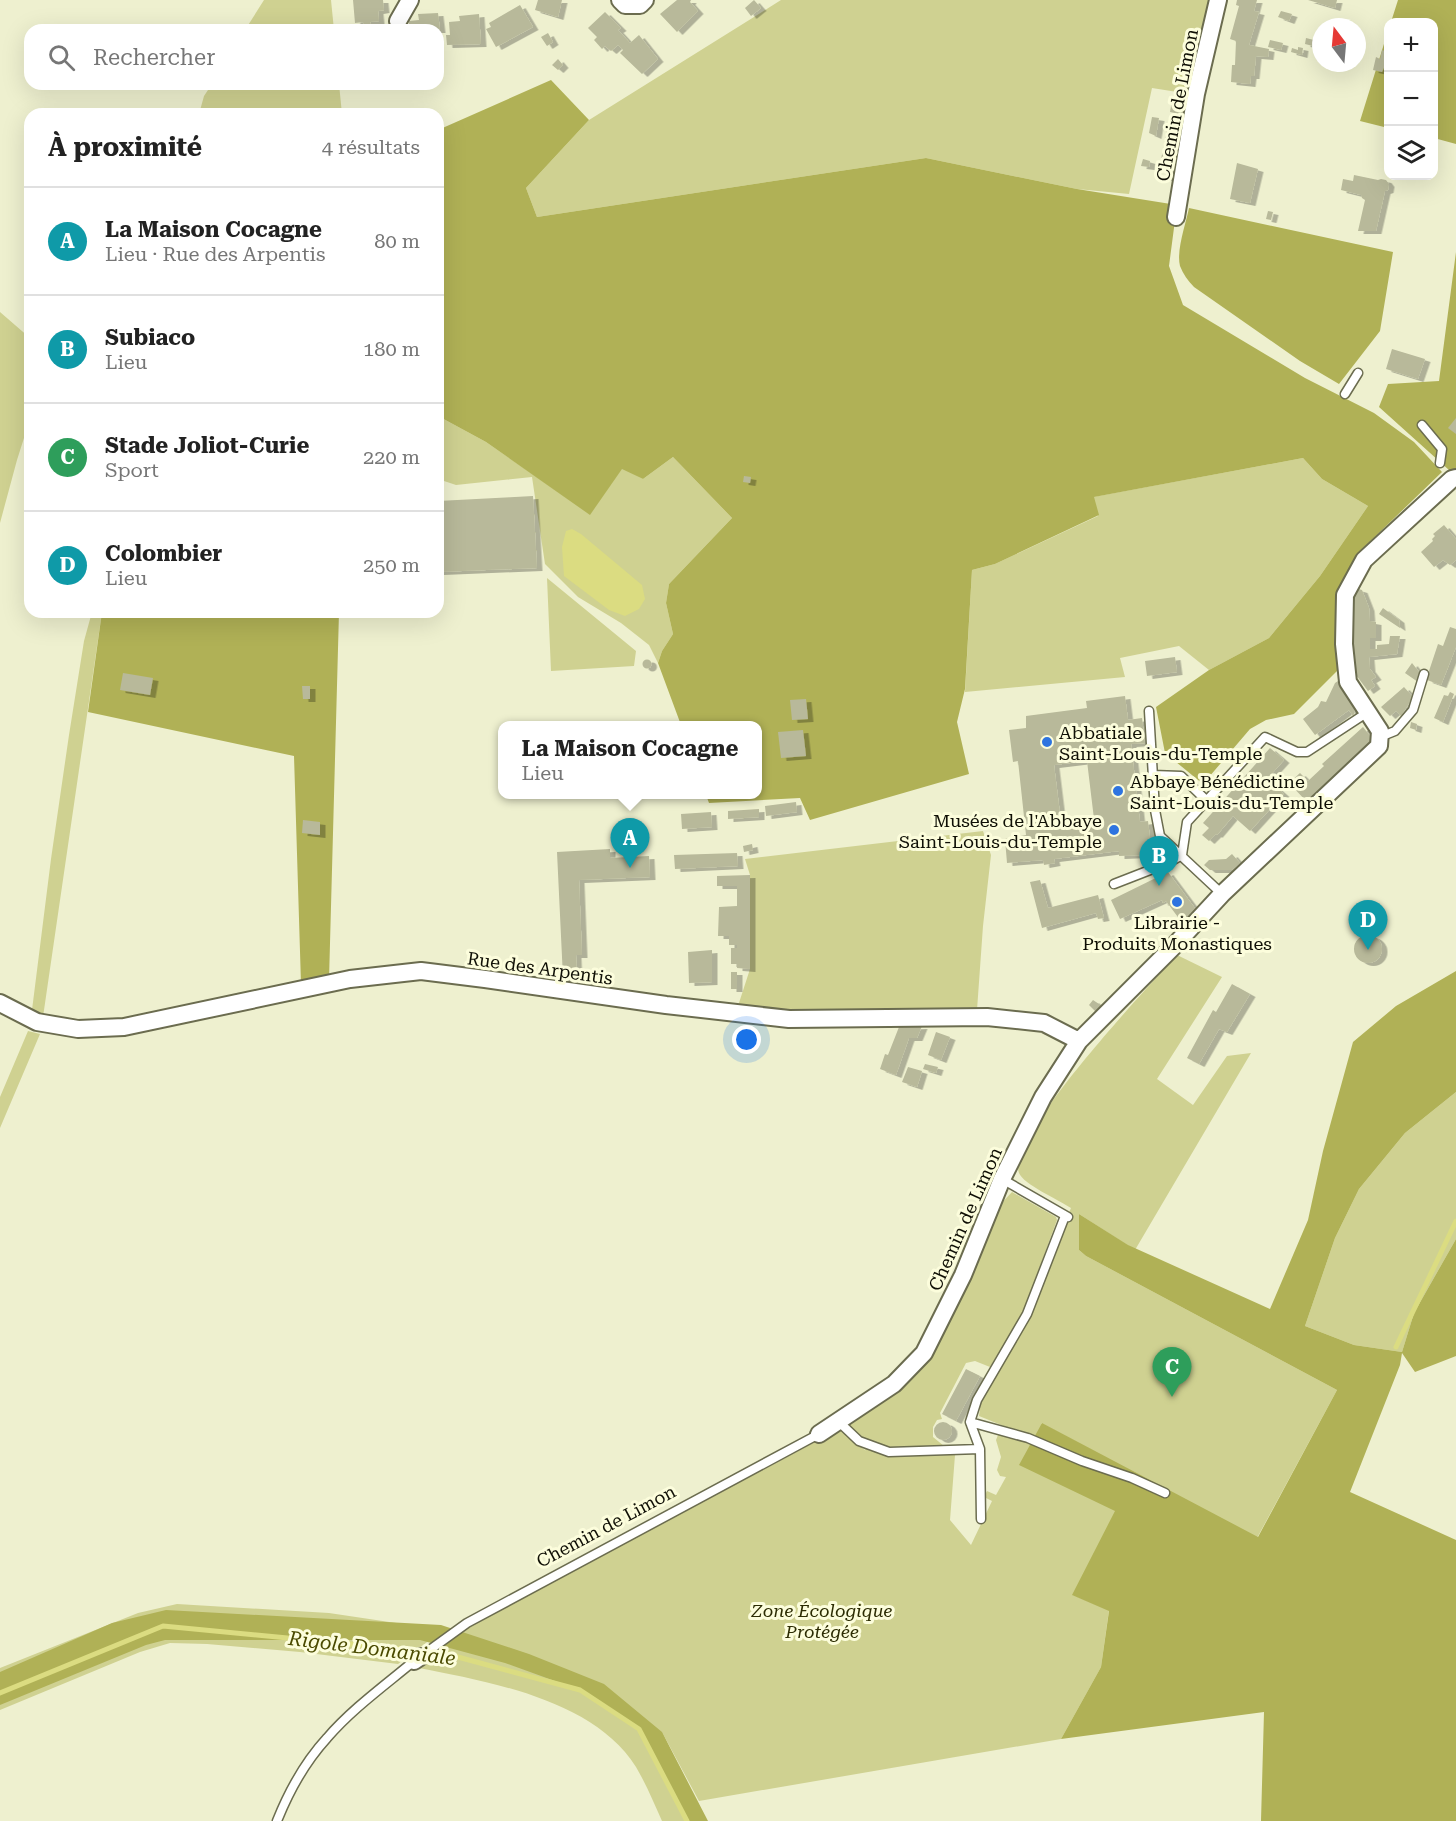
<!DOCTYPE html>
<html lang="fr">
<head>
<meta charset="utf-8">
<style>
  :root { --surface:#fff; --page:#f6f6f6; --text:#222; --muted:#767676; --line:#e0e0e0; --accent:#2e74e0 }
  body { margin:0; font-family:"Roboto Serif",serif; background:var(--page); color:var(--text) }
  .controls { position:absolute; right:18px; top:18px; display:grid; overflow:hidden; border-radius:12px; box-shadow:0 6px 24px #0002 }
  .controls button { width:54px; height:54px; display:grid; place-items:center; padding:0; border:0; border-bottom:2px solid var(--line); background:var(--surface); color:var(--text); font:30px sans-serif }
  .compass { position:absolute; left:1312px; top:18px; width:54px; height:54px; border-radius:50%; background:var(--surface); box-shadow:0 6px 24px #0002; rotate:344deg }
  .you { position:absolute; left:747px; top:1040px; width:21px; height:21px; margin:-15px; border:4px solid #fff; border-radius:50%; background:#1a73e8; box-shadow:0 0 0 9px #1a73e833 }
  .badge { display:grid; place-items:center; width:39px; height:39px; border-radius:50%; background:var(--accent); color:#fff; font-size:20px; font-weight:700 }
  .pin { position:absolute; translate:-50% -50px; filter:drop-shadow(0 2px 3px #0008) }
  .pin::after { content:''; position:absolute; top:32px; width:21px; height:18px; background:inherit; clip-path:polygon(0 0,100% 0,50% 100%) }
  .popup { position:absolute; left:498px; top:721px; width:264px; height:78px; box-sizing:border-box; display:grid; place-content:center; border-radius:12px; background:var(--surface); filter:drop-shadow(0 2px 4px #0005); font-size:20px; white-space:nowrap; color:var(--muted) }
  .popup b { font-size:22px; color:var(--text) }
  .popup::after { content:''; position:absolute; left:50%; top:100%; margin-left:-12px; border:12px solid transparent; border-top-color:var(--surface) }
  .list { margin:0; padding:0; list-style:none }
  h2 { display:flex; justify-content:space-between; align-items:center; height:78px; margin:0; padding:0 24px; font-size:26px }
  h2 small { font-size:20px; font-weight:400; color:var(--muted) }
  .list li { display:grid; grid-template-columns:39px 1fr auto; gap:18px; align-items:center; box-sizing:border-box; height:108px; padding:0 24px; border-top:2px solid var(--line) }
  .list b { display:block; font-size:22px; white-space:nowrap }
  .list p { margin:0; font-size:20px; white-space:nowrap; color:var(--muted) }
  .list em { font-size:20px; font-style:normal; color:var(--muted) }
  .icon { flex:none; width:33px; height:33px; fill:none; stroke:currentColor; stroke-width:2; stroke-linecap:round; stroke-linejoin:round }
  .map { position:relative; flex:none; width:1456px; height:1821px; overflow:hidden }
  .search { position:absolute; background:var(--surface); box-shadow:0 6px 24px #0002; left:24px; top:24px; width:420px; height:66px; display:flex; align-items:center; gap:15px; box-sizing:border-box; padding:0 21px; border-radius:18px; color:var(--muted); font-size:22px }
  .panel { position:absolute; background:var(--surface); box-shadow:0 6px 24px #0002; left:24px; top:108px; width:420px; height:510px; border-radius:18px }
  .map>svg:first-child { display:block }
</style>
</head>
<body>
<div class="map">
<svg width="1456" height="1821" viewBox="0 0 1456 1821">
  <defs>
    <filter id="shadow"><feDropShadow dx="5.5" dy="3" stdDeviation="0" flood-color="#0004"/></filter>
  </defs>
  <rect width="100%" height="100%" fill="#eef0cf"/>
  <path fill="#cfd191" d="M264 0H331L334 30H245Z
    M781 0H1211L1190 94 1152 88 1129 194 1077 189 926 158 537 217 526 188 589 120Z
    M212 84H339L342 114H199L204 96Z
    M0 312 30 338V419L17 460 0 523Z
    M438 416 486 442 590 514 622 468 643 479 673 457 732 518 669 584 666 603 673 634 662 651 658 663 649 645 621 623 578 597 545 564 532 477 456 485 438 479Z
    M1303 458 1322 479 1368 506 1320 576 1269 638 1209 670 1179 646 1120 658 1125 677 965 692 972 570 995 564 1098 516 1093 497Z
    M547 578 636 651 634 666 551 671Z
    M92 612H102L43 1017 32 1010 51 859 69 735 84 641Z
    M983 831 991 855 983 926 977 1010 782 1011 738 1006 750 969V875L745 859Z
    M1177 955 1222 977 1157 1079 1193 1105 1227 1056 1251 1053 1135 1250 1079 1214V1250L1086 1256 1337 1390 1257 1538 1041 1423 1116 1511 1073 1595 1109 1610 1101 1667 1061 1739 699 1801 662 1732 704 1821H662C654 1803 646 1784 636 1767 594 1700 490 1682 419 1668L462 1635 461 1631 839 1429 866 1451 846 1429 850 1421 898 1387 995 1210 1012 1192 1056 1217 1057 1220 1023 1313 990 1367 975 1361 966 1363 940 1413 942 1419 937 1420 933 1427V1437L955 1455 950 1520 971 1545 992 1501 984 1497 987 1491 996 1495 1006 1477 1000 1476 997 1470 1001 1457 996 1440 998 1435 1021 1433 979 1416 980 1409 977 1404 1028 1317 1055 1256 1058 1238 1071 1208C1059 1200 1023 1184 1019 1173 1005 1138 1150 985 1177 955Z
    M28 1031 40 1034 0 1128V1097Z
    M1456 1092V1239L1414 1313 1402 1352 1354 1345 1305 1326 1335 1238 1359 1189 1405 1133Z
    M177 1604 329 1613 443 1630 398 1664 300 1652 207 1644 170 1643 140 1652 0 1710V1668L138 1613Z"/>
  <path fill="#b0b156" d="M1398 0H1456V144L1434 138V22H1391Z
    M1388 31V128L1360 121Z
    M551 80 589 120 526 188 537 217 926 158 1077 189 1177 205 1169 266 1183 305 1305 378 1374 413 1414 442 1442 472 1356 555 1336 599 1338 670 1294 714 1266 720 1250 729 1203 784 1165 753 1156 707 1209 670 1269 638 1320 576 1368 506 1322 479 1303 458 1094 497 1099 515 995 564 972 570 965 689 957 722 969 774 810 820 800 798 709 803 706 795 758 794V726L681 725 658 663 662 651 673 634 666 603 669 584 732 518 673 457 643 479 622 469 590 515 486 442 438 416V130Z
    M1189 208 1393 252 1380 331 1339 384 1300 361 1194 287C1188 281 1183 274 1180 266 1176 251 1186 223 1189 208Z
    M1456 252V470H1449L1379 407 1388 384 1439 381Z
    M102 612H339L329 980 301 984 294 756 88 712Z
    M1456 971V1092L1405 1133 1359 1189 1335 1238 1305 1326 1354 1345 1402 1352 1414 1313 1456 1239V1356L1415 1372 1402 1353 1400 1365 1350 1492 1456 1540V1821H1261L1264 1712 1061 1739 1101 1667 1109 1611 1072 1595 1115 1511 1019 1465 1042 1423 1258 1537 1337 1390 1086 1256 1079 1250V1214L1128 1245 1270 1309 1308 1220 1323 1151 1353 1042 1396 1006Z
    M166 1610 441 1625 529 1654 604 1684 662 1732 708 1821H685L641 1729 577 1689 505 1663 420 1640H165L146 1645 0 1705V1672L112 1623Z"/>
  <path fill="#dbdc81" d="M572 529 581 534 642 585 645 599 639 609 625 616 609 610 564 576 562 547 566 531Z"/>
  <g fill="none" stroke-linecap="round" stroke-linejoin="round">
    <path stroke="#dbdc81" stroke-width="5" d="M1396 1347 1456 1221
      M0 1693 163 1626 443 1653 580 1690 639 1729 687 1821"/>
  </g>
  <path fill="#b8b99a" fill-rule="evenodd" filter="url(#shadow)" d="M353 0H383L384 10 378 11 379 21 370 22 371 25H364L363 22 355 23Z
    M538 0H562L558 17 535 10Z
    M677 0H691L690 2 698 11 677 32 660 14Z
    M754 0 761 8 751 16 745 8Z
    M1237 0H1257L1254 11 1259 12 1249 45 1269 49 1268 57 1256 56 1254 76H1251L1250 84 1231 82 1232 65H1235L1236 41 1230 39 1239 6 1236 5Z
    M1308 0H1337L1335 8Z
    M520 5 533 27 496 47 486 29 491 27 489 23Z
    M1281 11 1292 14 1289 21 1278 17Z
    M605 12 621 28 618 30 630 43 639 35 658 59 642 74 620 53 623 50 618 45 611 51 605 46 602 49 594 40 597 37 588 28Z
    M438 13 440 30H409V21L419 20 418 14Z
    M479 14 481 44 447 45 446 35H450L449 22 460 21 459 16Z
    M548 33 553 42 547 46 541 37Z
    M1306 38 1318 41 1317 47 1305 44Z
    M1270 40 1283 43 1281 50 1268 47Z
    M1298 47 1303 48 1302 55 1291 52 1292 48 1298 50Z
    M1382 50 1388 52V59L1382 72 1373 70 1376 57 1380 59Z
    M558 59 563 65 558 70 552 65Z
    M1172 100 1192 104 1189 116 1170 112Z
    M1152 117 1159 118 1156 136 1149 133Z
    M1168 125 1187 128 1176 182 1168 180 1170 171 1159 169Z
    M1143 159 1150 161 1149 167 1141 166Z
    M1237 163 1258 169 1250 203 1230 199Z
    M1354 175 1378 180 1381 179 1386 180 1389 184 1388 190 1385 191 1376 231H1358L1365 200 1362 198 1361 195 1341 190 1343 179 1353 181Z
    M1268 211 1273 212 1271 220 1266 219Z
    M1392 349 1425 359 1418 379 1386 369Z
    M1456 418V434L1448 428Z
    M744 476 751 477 750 483 743 482Z
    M533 496 537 568 438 572V501Z
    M1444 525 1456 539V560L1450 565 1443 560 1434 567 1421 552 1433 541 1432 539 1435 536 1433 534Z
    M1355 588 1362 590 1369 608 1370 621 1376 622V638H1370V649H1377V645L1389 644 1390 636H1400L1397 654 1369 657 1370 669 1376 677 1371 680 1375 686 1368 691 1356 675 1354 668 1352 596Z
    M1383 608 1399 620 1400 628 1379 614Z
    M1450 627 1456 629V647L1441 685 1427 680 1429 674H1428L1438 644 1443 646Z
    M1175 657 1177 672 1147 676 1145 661Z
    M642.5 664a4.5 4.5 0 1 1 9 0a4.5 4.5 0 1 1-9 0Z
    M1412 663 1420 673 1418 682 1405 673Z
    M123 673 153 678 150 695 120 690Z
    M1341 679 1356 704 1354 714 1353 716 1349 710 1315 735 1303 719 1318 707 1321 701 1326 702 1335 683Z
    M302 686H310V699H303Z
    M1404 687 1413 697 1401 716 1396 711 1390 716 1381 707Z
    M1450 692 1454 694 1443 722 1434 718 1444 695 1448 696Z
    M1125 696 1128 720 1142 718 1145 743 1131 744 1140 822 1148 821 1151 847 1158 852 1152 861 1144 855 1119 856V851L1054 859 1055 863 1044 865 1043 860 1007 863 1005 839 1026 835 1018 761 1013 762 1009 730 1026 728V716L1087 708 1086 701ZM1087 761 1094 819 1061 822 1054 765Z
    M806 699 808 719 792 720 790 700Z
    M1411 722 1417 724 1416 730 1410 728Z
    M1363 727 1374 741 1307 802 1289 783 1300 773 1308 781 1324 766 1322 764Z
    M803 730 806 756 781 758 778 732Z
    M1270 748 1284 760 1267 779 1284 794 1250 831 1233 816 1217 835 1216 834 1209 841 1202 835 1209 828 1203 823Z
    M796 802 797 812 766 816 765 806Z
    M759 809V817L728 819V811Z
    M711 812 712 827 682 829 681 814Z
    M303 820 320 822V835L302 833Z
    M752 844 753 850 744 852 743 846Z
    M610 849V858L649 856 650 877 579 880 582 955H576L577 980 563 978 557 852Z
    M737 853 738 866 675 869 674 855Z
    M1232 854 1240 863 1232 870H1210L1204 865 1209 860 1226 859Z
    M1168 872 1197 911 1183 924 1166 901 1163 903 1162 900 1120 919 1111 900Z
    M750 875V969L737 968V964H731V948H737V945H729V936H718L719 907 737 906V886H717V876Z
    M1040 880 1048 908 1098 895 1104 918 1098 919 1096 913 1042 928 1030 882Z
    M1354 949a14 14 0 1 1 28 0a14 14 0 1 1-28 0Z
    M712 950V982L689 983 688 952Z
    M731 972H737V989H731Z
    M583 973 592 974 591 981 582 980Z
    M1232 984 1250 994 1227 1032 1219 1029 1199 1064 1187 1058 1213 1010 1216 1012Z
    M1093 1000 1102 1006 1097 1013 1089 1005Z
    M922 1026 917 1038H909L896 1075 880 1069 885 1054 888 1055 899 1027Z
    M936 1032 950 1037 941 1060 928 1055Z
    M925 1064 938 1067 936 1073 923 1069Z
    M908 1067 922 1071 917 1087 902 1082Z
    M966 1369 980 1376 956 1421 942 1414Z
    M934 1431a9 9 0 1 1 18 0a9 9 0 1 1-18 0Z"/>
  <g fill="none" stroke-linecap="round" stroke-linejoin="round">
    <defs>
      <path id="lane" d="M1345 394 1358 373
        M1422 425 1442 449 1440 463
        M1149 711 1155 810 1160 836 1222 894
        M1380 737 1395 731 1413 710 1424 674
        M1153 775 1181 776 1207 801
        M1114 884 1168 863 1182 855 1187 822 1265 737 1297 752H1307L1368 712
        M1002 1179 1068 1217
        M1065 1216 1027 1314 977 1400 970 1422 1028 1438 1082 1461 1132 1478 1165 1493
        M838 1421 859 1441 889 1452 980 1449
        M970 1422 980 1449 981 1519
        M420 1657 467 1623 819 1434
        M277 1821C289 1791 305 1762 327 1738 352 1709 384 1686 414 1661"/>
      <path id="street" d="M620 0 625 5H640L645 0
        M398 21 410 0
        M1176 217 1196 94 1218 0
        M0 1003 37 1022 78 1029 124 1027 350 979 421 971 485 979 666 1005 789 1019 987 1017 1044 1023 1079 1041
        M819 1434 894 1384 924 1353 963 1275 1002 1179 1043 1097 1079 1041 1172 948 1222 894 1379 746 1380 731 1348 682 1344 644 1345 595 1364 560 1452 479 1456 478
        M414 1661 420 1657"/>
    </defs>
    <use href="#lane" stroke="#6b6c4f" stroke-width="11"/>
    <use href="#street" stroke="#6b6c4f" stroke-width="20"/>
    <use href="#lane" stroke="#fff" stroke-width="8"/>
    <use href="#street" stroke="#fff" stroke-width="16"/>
  </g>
  <g fill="#2e74e0" stroke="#fcfddc" stroke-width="2">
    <circle cx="1047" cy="742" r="6"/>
    <circle cx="1118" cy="791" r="6"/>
    <circle cx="1114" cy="830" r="6"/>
    <circle cx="1177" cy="902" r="6"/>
  </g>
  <g text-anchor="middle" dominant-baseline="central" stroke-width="6" stroke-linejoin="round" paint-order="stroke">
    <g font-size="18" fill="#0f0f05" stroke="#fcfddc">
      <text transform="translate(1177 105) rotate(-79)">Chemin de Limon</text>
      <text transform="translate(540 968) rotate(8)">Rue des Arpentis</text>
      <text transform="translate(965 1219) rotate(-66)">Chemin de Limon</text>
      <text transform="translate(606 1526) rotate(-28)">Chemin de Limon</text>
    </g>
    <g font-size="18" fill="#0f0f05" stroke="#fcfddc" text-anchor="start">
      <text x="1059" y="732">Abbatiale<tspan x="1059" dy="21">Saint-Louis-du-Temple</tspan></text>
      <text x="1130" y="781">Abbaye Bénédictine<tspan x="1130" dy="21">Saint-Louis-du-Temple</tspan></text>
      <text x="1102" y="820" text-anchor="end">Musées de l'Abbaye<tspan x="1102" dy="21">Saint-Louis-du-Temple</tspan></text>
      <text x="1177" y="922" text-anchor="middle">Librairie -<tspan x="1177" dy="21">Produits Monastiques</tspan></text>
    </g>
    <g font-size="18" font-style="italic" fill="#2c2c03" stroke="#fcfddc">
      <text x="822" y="1610">Zone Écologique<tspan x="822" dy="21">Protégée</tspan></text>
    </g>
    <g font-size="20" font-style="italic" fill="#4a4a00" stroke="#fcfddc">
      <text transform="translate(372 1648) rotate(7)">Rigole Domaniale</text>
    </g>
  </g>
</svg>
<div class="controls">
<button>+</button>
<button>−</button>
<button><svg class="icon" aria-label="layers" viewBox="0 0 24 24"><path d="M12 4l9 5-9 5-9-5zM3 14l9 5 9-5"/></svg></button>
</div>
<svg class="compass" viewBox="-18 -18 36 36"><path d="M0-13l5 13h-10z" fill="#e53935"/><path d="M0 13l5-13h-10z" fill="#767676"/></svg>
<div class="you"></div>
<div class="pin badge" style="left:630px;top:868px;background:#0f9aa8">A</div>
<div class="popup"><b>La Maison Cocagne</b>Lieu</div>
<div class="pin badge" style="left:1159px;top:886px;background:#0f9aa8">B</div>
<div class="pin badge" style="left:1172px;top:1397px;background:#2e9e5b">C</div>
<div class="pin badge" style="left:1368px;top:950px;background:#0f9aa8">D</div>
<div class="search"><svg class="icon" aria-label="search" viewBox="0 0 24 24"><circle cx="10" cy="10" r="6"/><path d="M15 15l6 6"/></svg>Rechercher</div>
<section class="panel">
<h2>À proximité<small>4 résultats</small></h2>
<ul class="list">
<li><span class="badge" style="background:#0f9aa8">A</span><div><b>La Maison Cocagne</b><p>Lieu · Rue des Arpentis</p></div><em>80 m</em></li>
<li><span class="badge" style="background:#0f9aa8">B</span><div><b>Subiaco</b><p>Lieu</p></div><em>180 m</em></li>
<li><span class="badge" style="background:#2e9e5b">C</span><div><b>Stade Joliot-Curie</b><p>Sport</p></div><em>220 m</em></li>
<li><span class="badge" style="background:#0f9aa8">D</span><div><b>Colombier</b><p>Lieu</p></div><em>250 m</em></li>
</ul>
</section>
</div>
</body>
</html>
